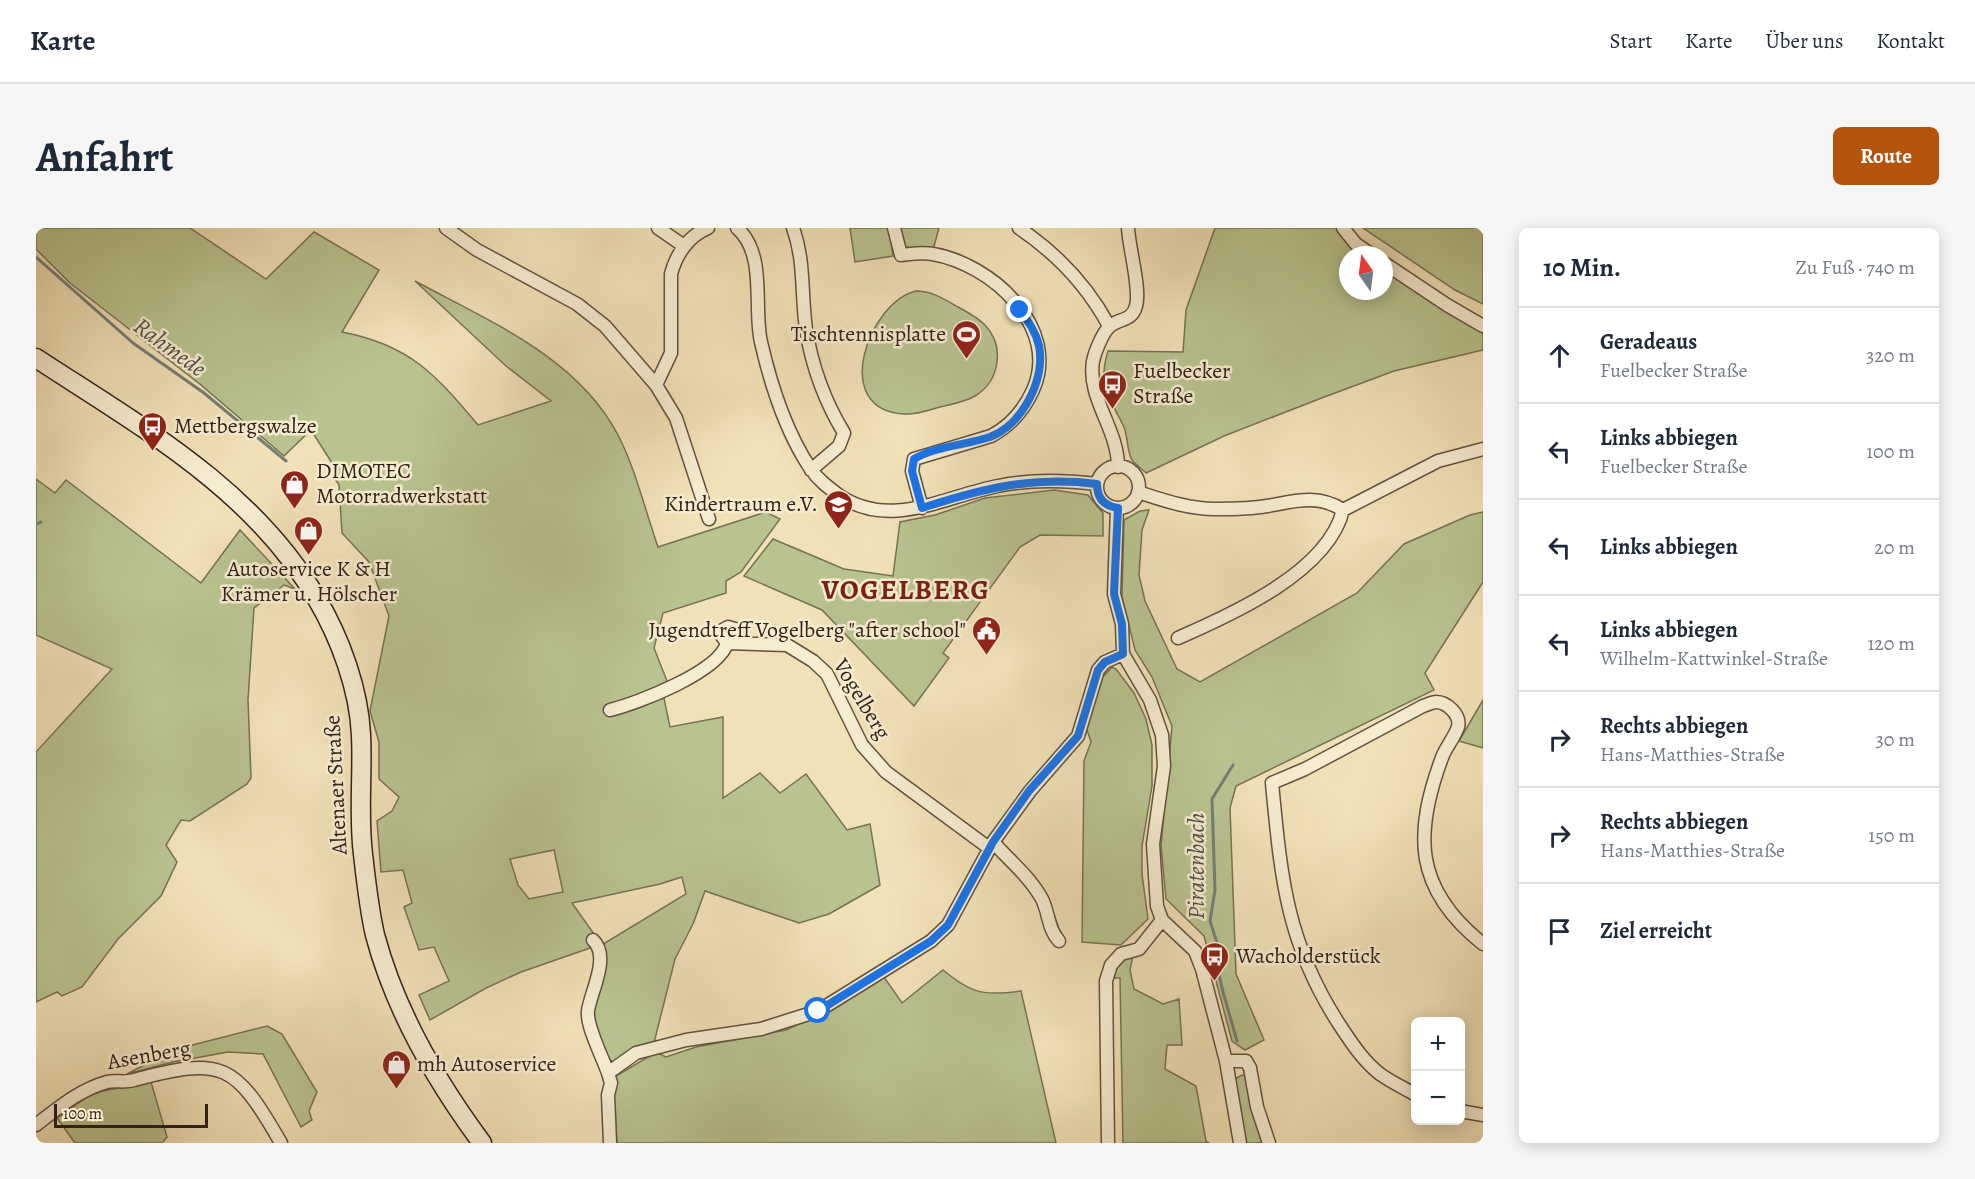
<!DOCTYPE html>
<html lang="de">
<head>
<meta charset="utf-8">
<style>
  :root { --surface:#fff; --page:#f6f6f7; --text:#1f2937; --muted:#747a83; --line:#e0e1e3; --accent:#b45309 }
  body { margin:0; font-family:Alegreya,serif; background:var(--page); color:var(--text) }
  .controls { position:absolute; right:18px; bottom:18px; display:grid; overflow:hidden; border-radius:9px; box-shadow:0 3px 15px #0003 }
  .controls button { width:54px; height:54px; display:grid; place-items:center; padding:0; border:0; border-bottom:2px solid var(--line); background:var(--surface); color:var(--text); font:30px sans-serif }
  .compass { position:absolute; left:1303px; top:18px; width:54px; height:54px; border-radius:50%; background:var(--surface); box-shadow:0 3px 15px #0003; rotate:346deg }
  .scale { position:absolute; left:18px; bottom:15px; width:154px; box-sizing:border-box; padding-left:6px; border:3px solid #332219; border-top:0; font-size:16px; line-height:21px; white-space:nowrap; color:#332219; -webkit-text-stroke:4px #f6ecd0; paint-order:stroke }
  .stop { position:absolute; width:18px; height:18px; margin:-14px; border:4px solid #1a73e8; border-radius:50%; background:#fff }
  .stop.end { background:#1a73e8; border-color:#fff; box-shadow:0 2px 6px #0008 }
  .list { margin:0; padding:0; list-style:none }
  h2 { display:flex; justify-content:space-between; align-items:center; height:78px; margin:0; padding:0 24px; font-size:26px }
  h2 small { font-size:20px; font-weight:400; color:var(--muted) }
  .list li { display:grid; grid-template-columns:39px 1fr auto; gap:18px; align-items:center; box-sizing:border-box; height:96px; padding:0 24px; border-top:2px solid var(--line) }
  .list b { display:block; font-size:22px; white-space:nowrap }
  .list p { margin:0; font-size:20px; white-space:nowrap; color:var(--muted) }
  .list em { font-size:20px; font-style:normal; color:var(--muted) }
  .icon { flex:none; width:33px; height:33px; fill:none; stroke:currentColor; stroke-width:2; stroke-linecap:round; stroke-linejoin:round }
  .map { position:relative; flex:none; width:1447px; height:915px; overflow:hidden; border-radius:9px }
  header { display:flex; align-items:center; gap:36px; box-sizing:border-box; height:84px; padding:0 30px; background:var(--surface); border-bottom:2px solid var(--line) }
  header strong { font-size:28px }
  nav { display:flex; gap:33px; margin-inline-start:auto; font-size:21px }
  .intro { display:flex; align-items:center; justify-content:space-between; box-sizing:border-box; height:144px; padding:0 36px }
  h1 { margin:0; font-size:42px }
  .button { padding:15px 27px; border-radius:9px; background:var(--accent); color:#fff; font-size:21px; font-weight:700 }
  main { display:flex; gap:36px; padding:0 36px }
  aside { flex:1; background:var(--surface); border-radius:9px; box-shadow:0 3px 15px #0003 }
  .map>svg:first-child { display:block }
</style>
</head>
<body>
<header>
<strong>Karte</strong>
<nav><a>Start</a><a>Karte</a><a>Über uns</a><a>Kontakt</a></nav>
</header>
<div class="intro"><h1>Anfahrt</h1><a class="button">Route</a></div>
<main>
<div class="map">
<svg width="1447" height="915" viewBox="0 0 1447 915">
  <rect width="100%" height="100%" fill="#f1e1b6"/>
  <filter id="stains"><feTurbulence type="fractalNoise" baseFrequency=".00333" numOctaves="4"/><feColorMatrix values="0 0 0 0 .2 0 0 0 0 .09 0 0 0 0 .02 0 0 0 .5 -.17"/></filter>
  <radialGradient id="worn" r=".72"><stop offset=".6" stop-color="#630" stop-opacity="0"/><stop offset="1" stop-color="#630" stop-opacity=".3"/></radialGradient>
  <path fill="#b9c38e" stroke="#767254" stroke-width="1.5" fill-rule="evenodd" d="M0 0H154L230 51 278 4 343 42 306 104C374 117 399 146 442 197L515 173 470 138 379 53C453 93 541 129 582 207 600 242 609 282 622 319L730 284 744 291 705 344 690 353V365L627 385 618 420 633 458 626 461 634 499 687 489V570L724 545 744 565 770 546 811 602 834 596 844 657 793 686 763 695 669 663 657 696 639 731 618 815 578 834 573 832 553 785 564 718 650 666 646 649 624 656 536 675 558 706 560 718 485 744 450 760 394 792 383 767 413 753 398 719 383 722 368 679 376 675 367 642 345 644 341 593 356 583 363 569 343 551V514L334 483 353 388 333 334 306 305 303 257 292 240 296 235 275 202 248 228 165 157 34 55 0 21ZM518 622 527 664 493 671 482 657 474 631Z
    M814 0H853L857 28 819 34Z
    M862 0H903L897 22 868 19Z
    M1179 0H1300L1327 27H1312V63H1348V41L1447 103V122L1358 143 1283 171 1188 208 1110 245C1106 241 1099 236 1096 232 1091 224 1092 209 1088 199 1074 170 1061 158 1072 123L1147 124 1150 82Z
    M1327 0H1447V76L1419 62Z
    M880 63C896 63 908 71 922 79 931 84 941 89 949 97 969 118 964 153 939 168 929 174 916 176 904 179 893 182 880 187 868 186 793 182 833 74 880 63Z
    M0 251 19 265 30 252 165 355 204 302 259 361 248 357 218 380 212 472 215 550 211 556 154 593 145 592 130 617 141 634 125 668 82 711 46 759 26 768 21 764 0 774V524L76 441 0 407Z
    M1018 262 1052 267 1067 285V308L1004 307 984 319 907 425 913 430 878 478 786 382 708 348 737 311 808 341 857 348 864 294 899 287 949 270Z
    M1113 282 1106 302 1103 347 1109 373 1141 441 1164 454 1321 365 1368 316 1434 287 1447 284V354L1389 445 1398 462 1200 558 1194 580 1200 746 1228 812 1209 822 1196 813 1168 708 1130 671 1125 618 1136 498 1116 449 1099 422 1086 369 1088 292 1104 283Z
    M1076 439 1080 441 1098 465 1110 491 1116 517V558L1106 618V646L1112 691 1085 717 1046 714 1048 533 1055 514 1050 499 1065 451Z
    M1447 472V520L1423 513Z
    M1097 727 1094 742 1098 761 1127 776 1143 771 1146 817H1131L1129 841 1160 858 1170 913 1173 915H1087L1084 750H1075L1084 731Z
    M907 742C936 766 948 768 985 763L1020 915H581L577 850 620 824 630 829 660 819 750 802 784 786 848 749 866 775Z
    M231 798 246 806 281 864 273 883 276 892 265 899 227 826 192 824 137 834 91 846 137 822Z
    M1206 847 1212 849 1229 915H1208L1199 851Z
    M115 854 131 909 126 915H39L21 890 51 869 66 863Z"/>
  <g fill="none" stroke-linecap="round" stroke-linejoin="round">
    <path stroke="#737e78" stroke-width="3" d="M0 29 97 115 168 165 250 233
      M0 296 5 294
      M1197 537 1176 571 1179 662 1174 693 1183 721 1180 734 1187 764 1201 813"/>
    <defs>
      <path id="minor" d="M410 0 441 22 541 76 569 98 620 157
        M622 0 648 18
        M672 0C652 8 640 27 635 46V125L620 157 640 190 673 291
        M701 0C731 26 717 80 725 114 735 158 749 202 774 240 782 252 793 260 804 268 855 302 909 268 962 258 995 251 1028 252 1061 256
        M757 0C769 33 765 66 770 101 776 139 788 172 808 205L803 218 775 242
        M858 0 865 27C875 26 886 24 897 26 955 36 1025 99 997 162 988 182 974 198 955 208L878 231 876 243 886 280
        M983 0C1020 25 1052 59 1073 98
        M1307 0 1320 16 1336 27
        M1348 35 1411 77 1447 98
        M1061 259a21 21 0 1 1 42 0a21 21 0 1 1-42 0Z
        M1082 239C1082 200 1051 171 1057 133 1059 124 1066 106 1073 99 1082 90 1096 94 1100 78 1105 62 1093 20 1092 0
        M1102 264C1127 272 1152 281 1179 281 1197 281 1214 281 1231 278 1259 273 1282 266 1307 282L1402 233 1447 221
        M1081 280 1078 366 1086 396 1087 426 1114 472 1126 507 1128 538 1117 616 1121 678 1126 692 1159 723 1166 741 1190 833 1204 915
        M1142 410C1195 387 1292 344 1307 282
        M709 415 699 401 692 399 683 404 691 415 751 417 777 433 791 446 826 517 850 544 953 620
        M574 482C602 475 683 444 691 415
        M957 614C973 632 994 649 1006 671 1013 685 1012 701 1023 713
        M557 712C575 729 554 765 552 783 550 798 567 830 572 845
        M1190 833H1210L1214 840 1221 879 1233 915
        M1380 867C1368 860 1355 854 1344 846 1327 833 1315 814 1303 796 1250 714 1245 649 1236 555L1269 541 1387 478C1391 477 1396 474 1400 474 1411 474 1425 487 1422 499 1419 508 1411 518 1407 527 1377 606 1378 661 1447 716
        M1424 883 1447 887
        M0 897C22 880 43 862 71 854 80 852 89 855 98 852 187 828 199 835 245 915
        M574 915 572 867 575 855 572 845 600 825 650 812 725 801 782 783 895 713 912 697 957 614 994 563 1042 508 1062 442 1069 434 1087 426
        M1072 915 1070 753 1075 737 1085 726 1103 721 1126 692"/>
      <path id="secondary" d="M0 130C102 197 218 261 281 371 304 410 323 461 325 507 327 546 322 587 327 626 330 653 333 681 339 707 359 782 400 853 446 915"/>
    </defs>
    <use href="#minor" stroke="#625240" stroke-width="15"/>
    <use href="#secondary" stroke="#332219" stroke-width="21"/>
    <use href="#minor" stroke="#f6ecd0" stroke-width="12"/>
    <use href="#secondary" stroke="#f6ecd0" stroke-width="18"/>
  </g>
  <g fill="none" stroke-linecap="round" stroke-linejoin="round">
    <path stroke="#1a73e8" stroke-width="8" d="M782 783 895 713 912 697 957 614 993 563 1042 508 1062 442 1069 434 1087 426 1086 396 1078 366 1082 280C1068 278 1061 270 1061 256 996 248 948 260 886 280L876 243 878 231C900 218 930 217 954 209 986 197 1010 151 1003 118 1000 104 992 93 984 82"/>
  </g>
  <defs>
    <symbol id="stadium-pin" viewBox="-11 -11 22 30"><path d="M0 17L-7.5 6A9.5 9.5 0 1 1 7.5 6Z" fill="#8f2418" stroke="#f6ecd0"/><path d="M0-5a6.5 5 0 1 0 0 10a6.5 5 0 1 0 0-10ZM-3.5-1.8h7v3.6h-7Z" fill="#fff"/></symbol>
    <symbol id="bus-pin" viewBox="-11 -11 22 30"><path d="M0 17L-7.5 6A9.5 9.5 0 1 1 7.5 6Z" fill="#8f2418" stroke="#f6ecd0"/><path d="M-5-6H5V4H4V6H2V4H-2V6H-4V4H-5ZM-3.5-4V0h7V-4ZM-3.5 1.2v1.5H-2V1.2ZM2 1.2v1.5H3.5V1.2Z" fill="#fff"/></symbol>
    <symbol id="shop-pin" viewBox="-11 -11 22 30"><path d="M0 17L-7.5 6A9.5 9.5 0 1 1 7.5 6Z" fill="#8f2418" stroke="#f6ecd0"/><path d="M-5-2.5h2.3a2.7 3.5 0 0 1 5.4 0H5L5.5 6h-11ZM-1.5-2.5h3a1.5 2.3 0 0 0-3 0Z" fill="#fff"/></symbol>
    <symbol id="school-pin" viewBox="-11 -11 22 30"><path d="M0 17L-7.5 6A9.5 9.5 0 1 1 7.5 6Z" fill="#8f2418" stroke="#f6ecd0"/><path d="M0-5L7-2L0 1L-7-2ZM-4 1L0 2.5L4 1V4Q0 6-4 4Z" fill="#fff"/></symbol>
    <symbol id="civic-pin" viewBox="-11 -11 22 30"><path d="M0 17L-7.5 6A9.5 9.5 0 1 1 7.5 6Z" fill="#8f2418" stroke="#f6ecd0"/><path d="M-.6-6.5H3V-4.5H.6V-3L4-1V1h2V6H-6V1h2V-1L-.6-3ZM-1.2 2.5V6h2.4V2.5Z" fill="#fff"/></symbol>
  </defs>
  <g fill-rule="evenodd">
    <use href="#stadium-pin" x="914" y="90" width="33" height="45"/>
    <use href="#bus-pin" x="1060" y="140" width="33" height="45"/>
    <use href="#bus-pin" x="100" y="182" width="33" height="45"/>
    <use href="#shop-pin" x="242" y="240" width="33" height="45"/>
    <use href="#school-pin" x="786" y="260" width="33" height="45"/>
    <use href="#shop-pin" x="256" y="286" width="33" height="45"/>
    <use href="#civic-pin" x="934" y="386" width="33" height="45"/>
    <use href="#bus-pin" x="1162" y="712" width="33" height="45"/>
    <use href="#shop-pin" x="344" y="820" width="33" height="45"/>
  </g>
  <g text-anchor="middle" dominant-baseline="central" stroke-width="5" stroke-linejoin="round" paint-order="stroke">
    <g font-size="22" fill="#332219" stroke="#f6ecd0" text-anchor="start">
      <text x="910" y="106" text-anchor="end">Tischtennisplatte</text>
      <text x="1097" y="143">Fuelbecker<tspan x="1097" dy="25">Straße</tspan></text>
      <text x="138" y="198">Mettbergswalze</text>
      <text x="280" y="243">DIMOTEC<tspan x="280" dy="25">Motorradwerkstatt</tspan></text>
      <text x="782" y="276" text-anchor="end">Kindertraum e.V.</text>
      <text x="273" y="341" text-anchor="middle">Autoservice K &amp; H<tspan x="273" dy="25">Krämer u. Hölscher</tspan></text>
      <text x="930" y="402" text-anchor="end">Jugendtreff Vogelberg "after school"</text>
      <text x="1200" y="728">Wacholderstück</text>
      <text x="381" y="836">mh Autoservice</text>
    </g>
    <g font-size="22" fill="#332219" stroke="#f6ecd0">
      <text transform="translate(826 471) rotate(59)">Vogelberg</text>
      <text transform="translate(300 557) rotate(-93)">Altenaer Straße</text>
      <text transform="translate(113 827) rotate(-10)">Asenberg</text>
    </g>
    <g font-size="24" font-style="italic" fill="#535049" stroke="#f6ecd0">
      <text transform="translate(134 119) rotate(36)">Rahmede</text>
      <text transform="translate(1160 638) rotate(-90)">Piratenbach</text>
    </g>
    <g font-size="28" font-weight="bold" letter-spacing="1.5" fill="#7a1f14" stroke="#f6ecd0">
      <text x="870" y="362">VOGELBERG</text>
    </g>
  </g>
  <rect width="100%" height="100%" filter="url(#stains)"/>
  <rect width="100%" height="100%" fill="url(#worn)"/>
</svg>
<div class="controls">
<button>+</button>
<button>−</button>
</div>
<svg class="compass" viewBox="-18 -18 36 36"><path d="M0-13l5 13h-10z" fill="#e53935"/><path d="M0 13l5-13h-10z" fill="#747a83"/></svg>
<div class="scale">100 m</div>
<div class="stop" style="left:782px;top:783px"></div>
<div class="stop end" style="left:984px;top:82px"></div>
</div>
<aside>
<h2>10 Min.<small>Zu Fuß · 740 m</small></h2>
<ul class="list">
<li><svg class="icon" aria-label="ahead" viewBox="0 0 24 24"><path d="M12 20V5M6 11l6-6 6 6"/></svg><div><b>Geradeaus</b><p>Fuelbecker Straße</p></div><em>320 m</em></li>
<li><svg class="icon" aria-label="left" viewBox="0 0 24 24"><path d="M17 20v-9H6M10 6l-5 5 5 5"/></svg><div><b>Links abbiegen</b><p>Fuelbecker Straße</p></div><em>100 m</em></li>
<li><svg class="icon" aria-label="left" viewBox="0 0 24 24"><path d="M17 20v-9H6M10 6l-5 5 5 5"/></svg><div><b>Links abbiegen</b></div><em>20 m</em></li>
<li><svg class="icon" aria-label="left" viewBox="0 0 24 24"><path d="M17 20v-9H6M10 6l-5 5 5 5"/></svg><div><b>Links abbiegen</b><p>Wilhelm-Kattwinkel-Straße</p></div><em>120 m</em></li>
<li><svg class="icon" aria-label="right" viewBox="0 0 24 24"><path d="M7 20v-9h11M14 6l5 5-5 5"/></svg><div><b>Rechts abbiegen</b><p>Hans-Matthies-Straße</p></div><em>30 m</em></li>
<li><svg class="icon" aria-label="right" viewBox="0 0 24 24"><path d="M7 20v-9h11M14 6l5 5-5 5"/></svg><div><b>Rechts abbiegen</b><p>Hans-Matthies-Straße</p></div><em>150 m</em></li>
<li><svg class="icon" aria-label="arrive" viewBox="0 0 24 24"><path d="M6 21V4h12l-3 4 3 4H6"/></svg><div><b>Ziel erreicht</b></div></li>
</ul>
</aside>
</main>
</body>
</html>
